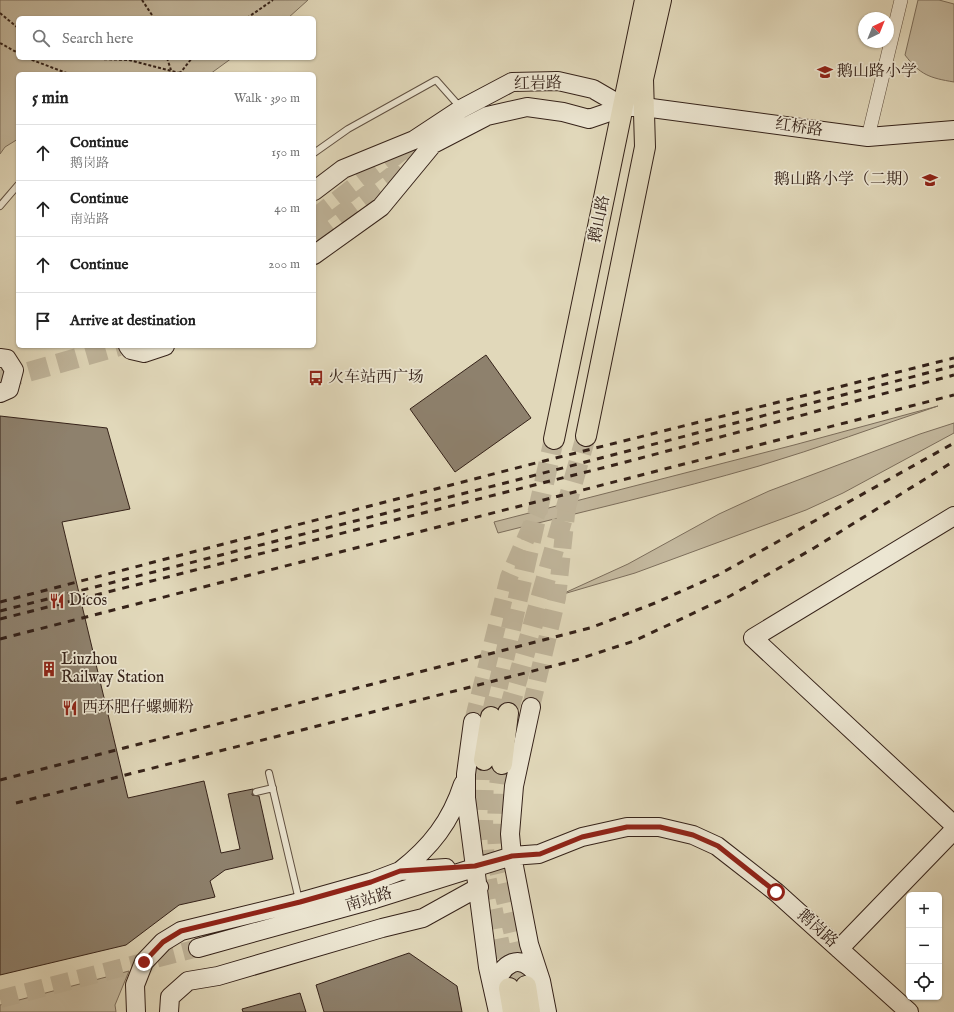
<!DOCTYPE html>
<html lang="en">
<head>
<meta charset="utf-8">
<style>
  :root { --surface:#fff; --page:#f6f6f6; --text:#222; --muted:#767676; --line:#e0e0e0 }
  body { margin:0; font-family:"IM FELL English","Noto Serif SC",serif; background:var(--page); color:var(--text) }
  .controls { position:absolute; right:12px; bottom:12px; display:grid; overflow:hidden; border-radius:6px; box-shadow:0 1px 3px #0004 }
  .controls button { width:36px; height:36px; display:grid; place-items:center; padding:0; border:0; border-bottom:1px solid var(--line); background:var(--surface); color:var(--text); font:20px sans-serif }
  .compass { position:absolute; left:858px; top:12px; width:36px; height:36px; border-radius:50%; background:var(--surface); box-shadow:0 1px 3px #0004; rotate:43deg }
  .stop { position:absolute; width:12px; height:12px; margin:-9px; border:3px solid #8f2418; border-radius:50%; background:#fff }
  .stop.end { background:#8f2418; border-color:#fff; box-shadow:0 1px 4px #0008 }
  .list { margin:0; padding:0; list-style:none }
  h2 { display:flex; justify-content:space-between; align-items:center; height:52px; margin:0; padding:0 16px; font-size:17px }
  h2 small { font-size:13px; font-weight:400; color:var(--muted) }
  .list li { display:grid; grid-template-columns:26px 1fr auto; gap:12px; align-items:center; box-sizing:border-box; height:56px; padding:0 16px; border-top:1px solid var(--line) }
  .list b { display:block; font-size:15px; white-space:nowrap }
  .list p { margin:0; font-size:13px; white-space:nowrap; color:var(--muted) }
  .list em { font-size:13px; font-style:normal; color:var(--muted) }
  .icon { flex:none; width:22px; height:22px; fill:none; stroke:currentColor; stroke-width:2; stroke-linecap:round; stroke-linejoin:round }
  .map { position:relative; flex:none; width:954px; height:1012px; overflow:hidden }
  .search { position:absolute; background:var(--surface); box-shadow:0 1px 3px #0004; left:16px; top:16px; width:300px; height:44px; display:flex; align-items:center; gap:10px; box-sizing:border-box; padding:0 14px; border-radius:6px; color:var(--muted); font-size:15px }
  .panel { position:absolute; background:var(--surface); box-shadow:0 1px 3px #0004; left:16px; top:72px; width:300px; height:276px; border-radius:6px }
  .map>svg:first-child { display:block }
</style>
</head>
<body>
<div class="map">
<svg width="954" height="1012" viewBox="0 0 954 1012">
  <rect width="100%" height="100%" fill="#e1d8ba"/>
  <filter id="stains"><feTurbulence type="fractalNoise" baseFrequency=".005" numOctaves="4"/><feColorMatrix values="0 0 0 0 .2 0 0 0 0 .09 0 0 0 0 .02 0 0 0 .5 -.17"/></filter>
  <radialGradient id="worn" r=".72"><stop offset=".6" stop-color="#630" stop-opacity="0"/><stop offset="1" stop-color="#630" stop-opacity=".3"/></radialGradient>
  <path fill="#c4b99f" stroke="#7c6e5c" d="M0 0H308L288 18H18V58H232L210 74H18V139L5 147 0 154Z
    M918 0H939L954 4V82C930 78 920 75 905 55Z
    M938 406C878 426 819 448 759 466 673 491 585 511 498 533L494 522 794 445Z
    M954 423V433L843 493 806 510 635 573 560 595 628 564 719 514 769 491 920 434Z
    M129 971 115 1005 116 1012H0V1005Z"/>
  <path fill="#8e816d" stroke="#352219" d="M486 355 531 418 455 472 410 409Z
    M0 416 107 428 130 509 62 522 128 798 204 781 221 853 240 849 228 794 253 789 252 795 259 796 273 859 225 870 210 881 215 897 179 905 126 945 0 975Z
    M409 953 457 986 462 1012H324L316 985Z
    M300 993 306 1012H243L242 1009Z"/>
  <g fill="none" stroke-linecap="round" stroke-linejoin="round">
    <path stroke="#bfb49a" stroke-width="18" stroke-dasharray="18 9" stroke-linecap="butt" d="M531 707 557 598 567 505
      M473 722 509 577 540 506
      M0 999 198 948"/>
    <path stroke="#bfb49a" stroke-width="20" stroke-dasharray="20 10" stroke-linecap="butt" d="M314 219 411 143
      M314 236 419 156
      M0 380 119 346
      M508 713 586 436
      M491 717 554 439
      M484 760 483 832 486 876 508 986
      M502 764 498 792 497 831 499 870 526 986"/>
    <defs>
      <path id="lane" d="M314 153 348 129 436 80 460 107
        M0 206 18 185
        M269 773 299 900
        M256 792 273 788"/>
      <path id="street" d="M868 137 901 0"/>
      <path id="secondary" d="M314 191 343 169 414 140 461 109 512 82 558 81 593 89 624 107
        M314 255 381 207 433 144 487 116 527 107 563 112 589 119 624 107H644L868 137 954 130
        M128 346 131 350 144 353 165 346
        M0 358 7 359 14 370 9 389 0 393
        M954 516 753 638 954 825
        M531 707 514 786 510 834 512 856 529 944 541 981 547 1012
        M473 722 466 774V798L488 967 498 1012
        M400 871C431 847 451 821 463 784
        M198 948 375 899 512 856 539 854 582 837 627 827H659L693 835 717 846 776 892 909 1012
        M839 949 954 830
        M494 990C501 962 521 950 539 978
        M136 1012 135 985 144 962 163 942 181 931 300 902 371 882 400 871 446 868
        M169 1012 170 997 188 981 218 976 382 928 423 918 479 887"/>
      <path id="primary" d="M586 436 645 147 643 79 661 0
        M554 439 645 0
        M484 760 491 717
        M502 764 508 713
        M526 986 530 1012
        M509 988 513 1012"/>
    </defs>
    <use href="#lane" stroke="#605041" stroke-width="8"/>
    <use href="#street" stroke="#605041" stroke-width="14"/>
    <use href="#secondary" stroke="#352219" stroke-width="20"/>
    <use href="#primary" stroke="#352219" stroke-width="22"/>
    <path stroke="#352219" stroke-width="2" stroke-dasharray="3 2" stroke-linecap="butt" d="M142 0 154 18
      M0 13 18 28
      M247 18 273 0
      M0 43 18 53
      M27 58 69 74
      M69 58 129 60 183 74
      M167 58 171 70
      M174 74 181 72 192 58"/>
    <use href="#lane" stroke="#ece6d2" stroke-width="6"/>
    <use href="#street" stroke="#ece6d2" stroke-width="13"/>
    <use href="#secondary" stroke="#ece6d2" stroke-width="18"/>
    <use href="#primary" stroke="#e1d8ba" stroke-width="20"/>
    <path stroke="#352219" stroke-width="3" stroke-dasharray="7 7" stroke-linecap="butt" d="M0 602 528 465 954 358
      M0 611 505 483 954 366
      M0 619 622 463 954 375
      M0 639 954 395
      M0 780 590 628 655 603 718 575 954 443
      M16 803 576 660 634 641 730 596 814 548 954 461"/>
  </g>
  <g fill="none" stroke-linecap="round" stroke-linejoin="round">
    <path stroke="#8f2418" stroke-width="5" d="M144 962 163 942 181 931 300 902 371 882 400 871 475 866 512 856 540 854 582 837 627 827H660L693 835 718 846 776 892"/>
  </g>
  <defs>
    <symbol id="school-bare" viewBox="-9 -9 18 18"><path d="M0-5L7-2L0 1L-7-2ZM-4 1L0 2.5L4 1V4Q0 6-4 4Z" fill="#8f2418" stroke="#ece6d2" stroke-width="2.5" paint-order="stroke"/></symbol>
    <symbol id="bus-bare" viewBox="-9 -9 18 18"><path d="M-5-6H5V4H4V6H2V4H-2V6H-4V4H-5ZM-3.5-4V0h7V-4ZM-3.5 1.2v1.5H-2V1.2ZM2 1.2v1.5H3.5V1.2Z" fill="#8f2418" stroke="#ece6d2" stroke-width="2.5" paint-order="stroke"/></symbol>
    <symbol id="restaurant-bare" viewBox="-9 -9 18 18"><path d="M-5-6h1v4h1v-4h1v4h1v-4h1v5L-1.5 .5V6h-2V.5L-5-1ZM5-6V6H3V1.5H1.5Q1.5-4 5-6Z" fill="#8f2418" stroke="#ece6d2" stroke-width="2.5" paint-order="stroke"/></symbol>
    <symbol id="building-bare" viewBox="-9 -9 18 18"><path d="M-4-6H4V6H1V3H-1V6H-4ZM-2.5-4.3h1.7v1.8h-1.7ZM.8-4.3h1.7v1.8H.8ZM-2.5-1h1.7V.8h-1.7ZM.8-1h1.7V.8H.8Z" fill="#8f2418" stroke="#ece6d2" stroke-width="2.5" paint-order="stroke"/></symbol>
  </defs>
  <g fill-rule="evenodd">
    <use href="#school-bare" x="814" y="61" width="22" height="22"/>
    <use href="#school-bare" x="919" y="169" width="22" height="22"/>
    <use href="#bus-bare" x="305" y="367" width="22" height="22"/>
    <use href="#restaurant-bare" x="46" y="590" width="22" height="22"/>
    <use href="#building-bare" x="38" y="658" width="22" height="22"/>
    <use href="#restaurant-bare" x="59" y="697" width="22" height="22"/>
  </g>
  <g text-anchor="middle" dominant-baseline="central" stroke-width="3.5" stroke-linejoin="round" paint-order="stroke">
    <g font-size="16" fill="#352219" stroke="#ece6d2" text-anchor="start">
      <text x="837" y="72">鹅山路小学</text>
      <text x="918" y="180" text-anchor="end">鹅山路小学（二期）</text>
      <text x="328" y="378">火车站西广场</text>
      <text x="69" y="601">Dicos</text>
      <text x="61" y="660">Liuzhou<tspan x="61" dy="18">Railway Station</tspan></text>
      <text x="82" y="708">西环肥仔螺蛳粉</text>
    </g>
    <g font-size="16" fill="#352219" stroke="#ece6d2">
      <text transform="translate(538 84) rotate(-1)">红岩路</text>
      <text transform="translate(799 128) rotate(8)">红桥路</text>
      <text transform="translate(600 219) rotate(-78)">鹅山路</text>
      <text transform="translate(369 900) rotate(-17)">南站路</text>
      <text transform="translate(817 929) rotate(42)">鹅岗路</text>
    </g>
  </g>
  <rect width="100%" height="100%" filter="url(#stains)"/>
  <rect width="100%" height="100%" fill="url(#worn)"/>
</svg>
<div class="controls">
<button>+</button>
<button>−</button>
<button><svg class="icon" aria-label="locate" viewBox="0 0 24 24"><circle cx="12" cy="12" r="6"/><path d="M12 2v4M12 18v4M2 12h4M18 12h4"/></svg></button>
</div>
<svg class="compass" viewBox="-18 -18 36 36"><path d="M0-13l5 13h-10z" fill="#e53935"/><path d="M0 13l5-13h-10z" fill="#767676"/></svg>
<div class="stop" style="left:776px;top:892px"></div>
<div class="stop end" style="left:144px;top:962px"></div>
<div class="search"><svg class="icon" aria-label="search" viewBox="0 0 24 24"><circle cx="10" cy="10" r="6"/><path d="M15 15l6 6"/></svg>Search here</div>
<section class="panel">
<h2>5 min<small>Walk · 390 m</small></h2>
<ul class="list">
<li><svg class="icon" aria-label="ahead" viewBox="0 0 24 24"><path d="M12 20V5M6 11l6-6 6 6"/></svg><div><b>Continue</b><p>鹅岗路</p></div><em>150 m</em></li>
<li><svg class="icon" aria-label="ahead" viewBox="0 0 24 24"><path d="M12 20V5M6 11l6-6 6 6"/></svg><div><b>Continue</b><p>南站路</p></div><em>40 m</em></li>
<li><svg class="icon" aria-label="ahead" viewBox="0 0 24 24"><path d="M12 20V5M6 11l6-6 6 6"/></svg><div><b>Continue</b></div><em>200 m</em></li>
<li><svg class="icon" aria-label="arrive" viewBox="0 0 24 24"><path d="M6 21V4h12l-3 4 3 4H6"/></svg><div><b>Arrive at destination</b></div></li>
</ul>
</section>
</div>
</body>
</html>
